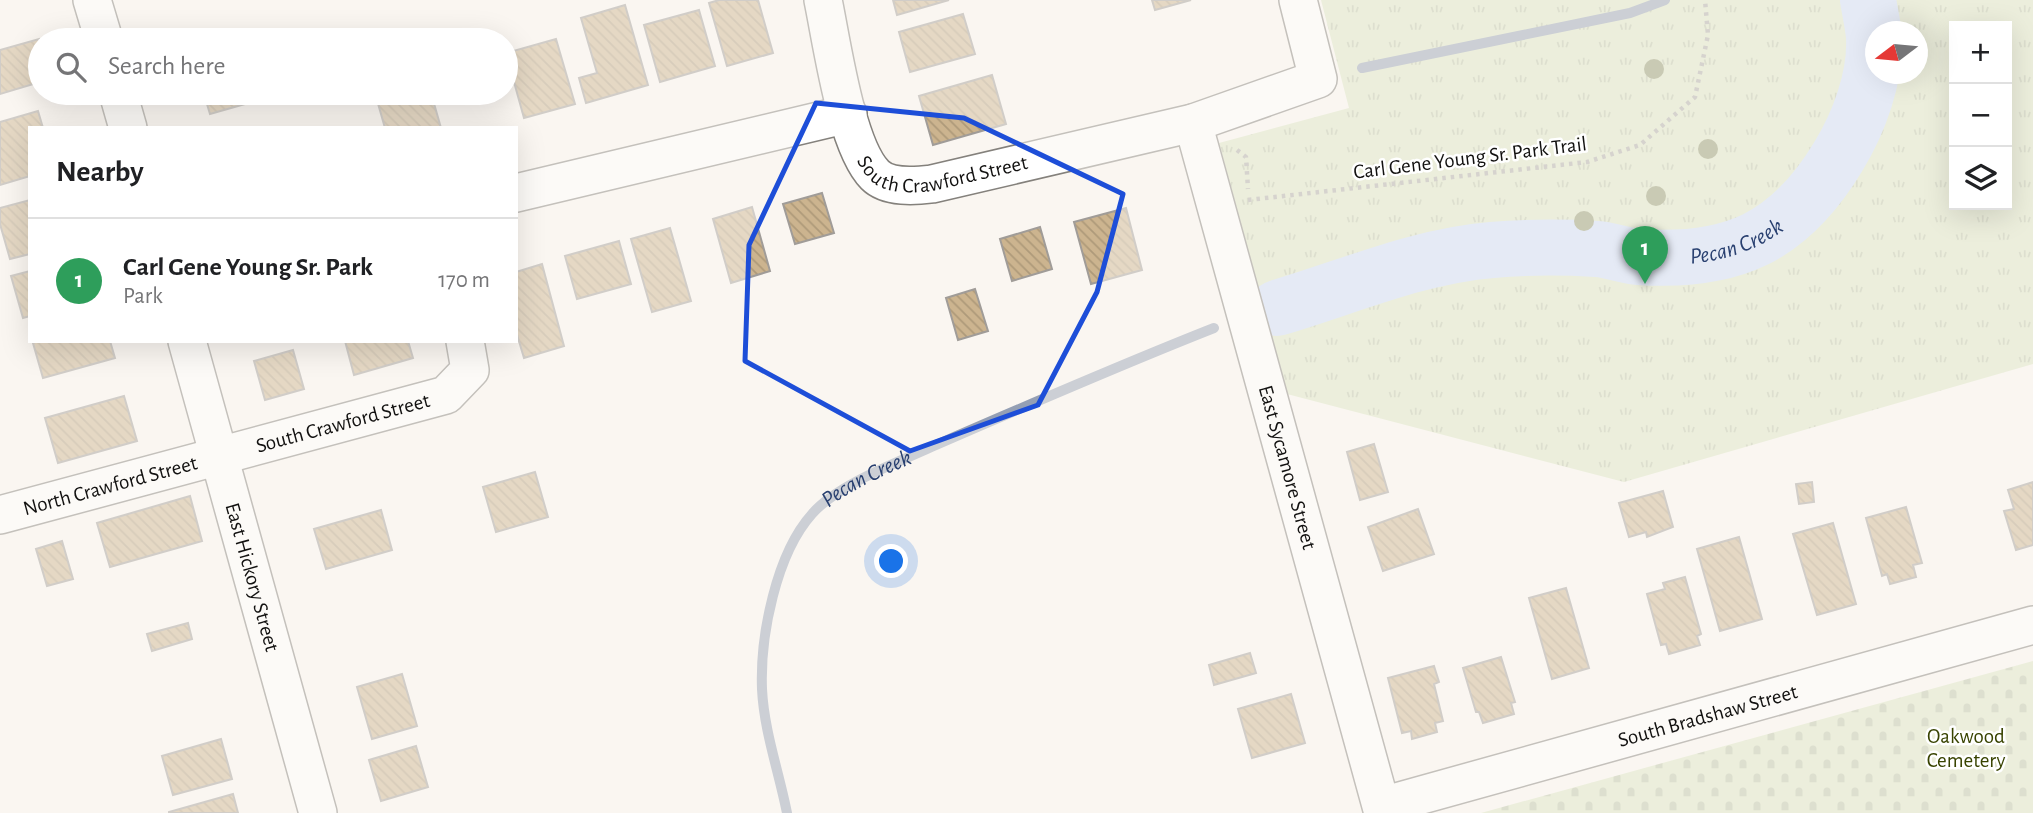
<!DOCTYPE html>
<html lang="en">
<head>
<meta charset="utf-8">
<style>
  :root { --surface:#fff; --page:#f6f6f6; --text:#202124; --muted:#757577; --line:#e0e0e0; --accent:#1a73e8 }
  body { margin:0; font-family:"Alegreya Sans",sans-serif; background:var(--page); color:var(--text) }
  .controls { position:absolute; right:21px; top:21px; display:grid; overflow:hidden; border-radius:0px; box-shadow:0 7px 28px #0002 }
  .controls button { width:63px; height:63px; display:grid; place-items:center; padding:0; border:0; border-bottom:2px solid var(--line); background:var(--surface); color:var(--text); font:35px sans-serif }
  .compass { position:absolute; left:1865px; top:21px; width:63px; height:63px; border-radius:50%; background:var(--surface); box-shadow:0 7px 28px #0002; rotate:254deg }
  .you { position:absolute; left:892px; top:562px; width:24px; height:24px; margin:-18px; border:5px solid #fff; border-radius:50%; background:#1a73e8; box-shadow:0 0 0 10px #1a73e833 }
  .badge { display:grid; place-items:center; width:46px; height:46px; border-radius:50%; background:var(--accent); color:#fff; font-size:23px; font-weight:700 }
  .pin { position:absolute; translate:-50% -58px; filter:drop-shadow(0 2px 4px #0008) }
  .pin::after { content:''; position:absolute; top:37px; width:24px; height:21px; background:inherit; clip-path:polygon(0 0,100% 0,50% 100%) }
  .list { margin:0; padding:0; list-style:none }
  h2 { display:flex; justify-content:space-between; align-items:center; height:91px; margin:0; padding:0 28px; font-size:30px }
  h2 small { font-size:23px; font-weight:400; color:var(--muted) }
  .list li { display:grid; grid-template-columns:46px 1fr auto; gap:21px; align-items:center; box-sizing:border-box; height:126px; padding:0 28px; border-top:2px solid var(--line) }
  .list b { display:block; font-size:26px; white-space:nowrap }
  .list p { margin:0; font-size:23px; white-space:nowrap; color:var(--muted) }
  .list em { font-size:23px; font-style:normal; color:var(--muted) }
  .icon { flex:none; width:38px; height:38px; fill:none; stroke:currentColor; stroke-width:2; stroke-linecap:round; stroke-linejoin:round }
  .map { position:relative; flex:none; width:2033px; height:813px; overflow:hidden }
  .search { position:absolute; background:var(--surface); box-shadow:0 7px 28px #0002; left:28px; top:28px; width:490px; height:77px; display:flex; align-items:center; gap:18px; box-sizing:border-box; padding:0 24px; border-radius:38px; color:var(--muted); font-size:26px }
  .panel { position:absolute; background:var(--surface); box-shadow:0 7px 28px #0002; left:28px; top:126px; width:490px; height:217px; border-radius:0px }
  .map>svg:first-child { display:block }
</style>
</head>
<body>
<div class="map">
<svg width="2033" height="813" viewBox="0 0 2033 813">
  <defs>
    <pattern id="cemetery-stones" width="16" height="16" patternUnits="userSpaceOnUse" patternTransform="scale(1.75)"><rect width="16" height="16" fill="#dbe5c3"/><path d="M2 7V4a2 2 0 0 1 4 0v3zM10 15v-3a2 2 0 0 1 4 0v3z" fill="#bbc3a6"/></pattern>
    <pattern id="park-tufts" width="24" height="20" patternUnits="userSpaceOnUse" patternTransform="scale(1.75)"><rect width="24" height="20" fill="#dbe5c3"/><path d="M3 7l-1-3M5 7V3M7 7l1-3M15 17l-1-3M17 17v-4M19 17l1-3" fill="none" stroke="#bbc3a6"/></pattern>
    <pattern id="building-back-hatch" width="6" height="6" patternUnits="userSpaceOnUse" patternTransform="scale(1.75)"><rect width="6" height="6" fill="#ccb48f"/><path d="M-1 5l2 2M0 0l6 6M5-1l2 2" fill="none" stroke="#ae9a7a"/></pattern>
  </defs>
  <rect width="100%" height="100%" fill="#faf6f1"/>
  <path fill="url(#cemetery-stones)" d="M2033 661V813H1481Z"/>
  <path fill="url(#park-tufts)" fill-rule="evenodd" d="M1321 0H2033V364L1624 482 1287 394 1219 143 1349 108ZM1954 26H2007V205H1954ZM1876 32H1918V74H1876Z"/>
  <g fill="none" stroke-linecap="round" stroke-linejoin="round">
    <g stroke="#949fb4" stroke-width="10">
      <path d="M1362 68 1630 13 1665 0"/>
      <path id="s1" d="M787 813C779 772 764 731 762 689 760 636 776 554 812 514 838 484 899 462 936 445 1028 405 1120 365 1214 328"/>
    </g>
    <path stroke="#ccdcfb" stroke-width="56" id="s2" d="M1277 308C1348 287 1418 256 1492 250 1526 247 1563 247 1597 249 1611 250 1625 256 1639 257 1732 263 1789 238 1838 157 1859 123 1876 77 1874 37 1873 25 1870 12 1868 0"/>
  </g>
  <path fill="url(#building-back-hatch)" stroke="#a09c98" stroke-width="2" d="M719 0H758L773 53 727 66 709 3Z
    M893 0H949L897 15Z
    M1152 0H1191L1155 10Z
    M625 5 648 85 586 103 579 78 597 73 581 18Z
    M699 10 715 66 660 82 644 25Z
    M963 14 975 54 910 72 899 32Z
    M39 39 40 82 0 94V50Z
    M556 39 575 104 524 118 506 53Z
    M992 75 1006 124 933 145 919 96Z
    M209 93H242L245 104 210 114 204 94Z
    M375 93H431L441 128H385Z
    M38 111 43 128H30V176L0 185V122Z
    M822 193 834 233 795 244 783 204Z
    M30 200V254L10 259 0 224V208Z
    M752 207 770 271 731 283 713 219Z
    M1126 208 1142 270 1091 284 1074 222Z
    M1040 227 1052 269 1012 281 1000 239Z
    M670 228 691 301 652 312 631 239Z
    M619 241 631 284 577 299 565 256Z
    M542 264 564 346 524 358 516 331V272Z
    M30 271V316L23 318 11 276Z
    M975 289 988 331 958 340 946 298Z
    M38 341H110L115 358 43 378 33 343Z
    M345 341H408L413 358 354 375Z
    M293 350 304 389 265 400 254 361Z
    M124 396 137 441 58 463 45 418Z
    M1374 444 1388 492 1360 500 1347 452Z
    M535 472 548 517 496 532 483 487Z
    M1812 482 1814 502 1799 504 1796 484Z
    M2033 482V545L2016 550 2004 511 2014 509 2008 490Z
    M1663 491 1673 527 1647 537 1646 532 1629 537 1619 503Z
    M190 496 202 541 110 567 97 523Z
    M1906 507 1922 563 1913 565 1916 577 1890 584 1887 574 1882 576 1866 518Z
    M1418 509 1434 554 1383 571 1368 527Z
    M381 510 392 550 326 569 314 529Z
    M1833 523 1856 604 1817 615 1793 534Z
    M1739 537 1762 619 1720 631 1697 549Z
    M62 541 73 579 47 586 36 549Z
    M1685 577 1701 634 1697 636 1700 645 1669 654 1666 644 1661 645 1647 594 1665 589 1663 583Z
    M1566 588 1589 668 1552 679 1529 598Z
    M188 623 192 639 152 651 147 634Z
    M1250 653 1256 673 1214 685 1209 665Z
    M1501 657 1515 702 1511 703 1514 714 1483 723 1479 712H1476L1463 668Z
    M1434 666 1439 682 1434 684 1443 721 1435 723 1437 732 1412 739 1411 731 1402 733 1388 678Z
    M402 674 417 726 372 739 357 687Z
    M1291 694 1305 743 1252 758 1238 709Z
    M221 739 232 779 173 795 162 756Z
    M416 746 428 787 381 801 369 760Z
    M233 794 238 813H169V812Z"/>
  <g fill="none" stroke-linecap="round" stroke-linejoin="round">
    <defs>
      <g id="minor">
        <path d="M92 0 104 40"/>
        <path id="s3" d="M823 0C832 43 846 146 875 175 888 188 915 186 932 184L1193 123 1318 79 1298 0"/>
        <path d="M118 93 128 128"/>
        <path id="s4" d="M1193 123 1383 813"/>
        <path d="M516 193 848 114"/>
        <path id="s5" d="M187 341 318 813"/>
        <path id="s6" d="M0 515 446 395 470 370 465 341"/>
        <path id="s7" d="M1382 806 2033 625"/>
      </g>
    </defs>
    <use href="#minor" stroke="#84817c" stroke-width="40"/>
    <path stroke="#aca9a5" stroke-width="4.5" stroke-dasharray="3.5 5" stroke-linecap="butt" d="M1237 150 1246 157 1248 189
      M1248 200 1587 162 1640 145 1695 97 1708 35 1705 0"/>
    <use href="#minor" stroke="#fff" stroke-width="37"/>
  </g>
  <g fill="#8f946c">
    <circle cx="1654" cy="69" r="10"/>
    <circle cx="1708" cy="149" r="10"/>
    <circle cx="1656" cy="196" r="10"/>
    <circle cx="1584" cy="221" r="10"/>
  </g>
  <path d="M0 0H2033V813H0ZM816 103 964 118 1123 194 1097 292 1038 405 910 451 745 361 749 245Z" fill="#faf6f1" fill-opacity=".55" fill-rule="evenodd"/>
  <path fill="none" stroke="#1d4ed8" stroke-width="5" stroke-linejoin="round" d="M816 103 964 118 1123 194 1097 292 1038 405 910 451 745 361 749 245Z"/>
  <g text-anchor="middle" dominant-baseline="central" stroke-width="5" stroke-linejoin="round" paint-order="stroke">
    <g font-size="21" fill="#121110" stroke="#fff">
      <text stroke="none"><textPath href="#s3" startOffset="252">South Crawford Street</textPath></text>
      <text transform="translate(1470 158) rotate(-7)">Carl Gene Young Sr. Park Trail</text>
      <text stroke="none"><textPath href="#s6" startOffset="355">South Crawford Street</textPath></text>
      <text stroke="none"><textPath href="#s4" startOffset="357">East Sycamore Street</textPath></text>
      <text stroke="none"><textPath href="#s6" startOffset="114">North Crawford Street</textPath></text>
      <text stroke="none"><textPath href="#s5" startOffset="245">East Hickory Street</textPath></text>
      <text stroke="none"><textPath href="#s7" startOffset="338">South Bradshaw Street</textPath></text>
    </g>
    <g font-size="21" fill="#384300" stroke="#fff">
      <text x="1966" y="736">Oakwood<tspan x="1966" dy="24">Cemetery</tspan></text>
    </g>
    <g font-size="23" font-style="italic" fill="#294070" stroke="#fff">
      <text stroke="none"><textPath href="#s2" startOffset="471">Pecan Creek</textPath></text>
      <text stroke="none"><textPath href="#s1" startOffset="378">Pecan Creek</textPath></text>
    </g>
  </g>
</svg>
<div class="controls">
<button>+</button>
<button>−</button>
<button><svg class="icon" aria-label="layers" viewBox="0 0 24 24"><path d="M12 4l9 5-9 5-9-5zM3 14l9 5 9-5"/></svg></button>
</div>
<svg class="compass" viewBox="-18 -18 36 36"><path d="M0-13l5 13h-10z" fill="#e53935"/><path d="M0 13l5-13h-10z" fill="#757577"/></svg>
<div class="you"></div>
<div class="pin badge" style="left:1645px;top:284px;background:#2e9e5b">1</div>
<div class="search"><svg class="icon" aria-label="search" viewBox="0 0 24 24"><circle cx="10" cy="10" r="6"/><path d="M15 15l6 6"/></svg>Search here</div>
<section class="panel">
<h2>Nearby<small></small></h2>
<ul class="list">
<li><span class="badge" style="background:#2e9e5b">1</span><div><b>Carl Gene Young Sr. Park</b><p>Park</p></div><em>170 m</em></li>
</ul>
</section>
</div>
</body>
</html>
